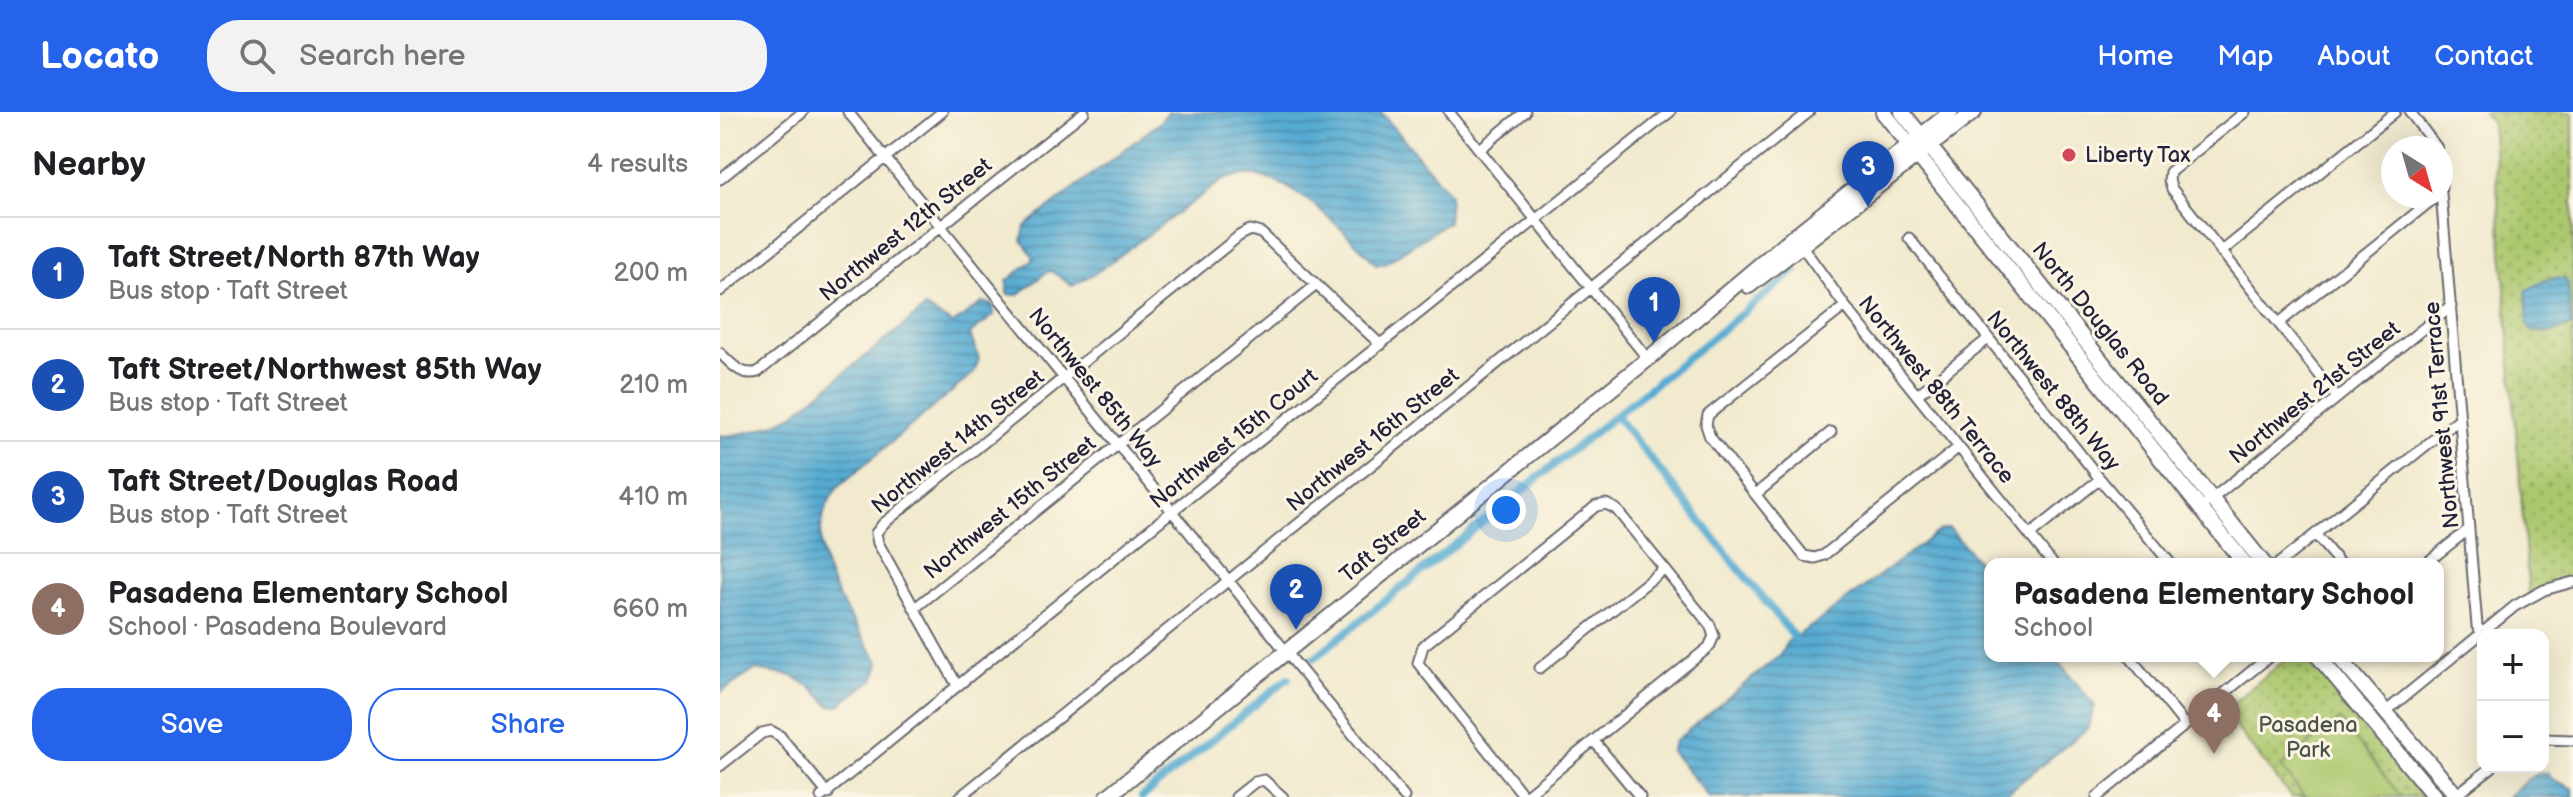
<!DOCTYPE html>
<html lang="en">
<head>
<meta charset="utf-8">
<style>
  :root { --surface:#fff; --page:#f2f2f2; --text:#202124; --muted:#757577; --line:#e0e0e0; --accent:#2563eb }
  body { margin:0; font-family:"Balsamiq Sans",sans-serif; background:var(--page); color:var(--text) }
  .controls { position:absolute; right:24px; bottom:24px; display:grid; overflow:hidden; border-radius:16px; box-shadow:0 8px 32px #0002 }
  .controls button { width:72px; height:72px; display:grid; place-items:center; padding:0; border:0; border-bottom:2px solid var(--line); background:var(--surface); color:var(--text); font:40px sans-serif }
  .compass { position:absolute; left:1661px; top:24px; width:72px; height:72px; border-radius:50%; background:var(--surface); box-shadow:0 8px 32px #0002; rotate:143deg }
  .you { position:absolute; left:786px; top:398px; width:28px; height:28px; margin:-20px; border:6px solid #fff; border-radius:50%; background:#1a73e8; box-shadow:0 0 0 12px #1a73e833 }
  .badge { display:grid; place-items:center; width:52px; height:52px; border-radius:50%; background:var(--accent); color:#fff; font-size:26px; font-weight:700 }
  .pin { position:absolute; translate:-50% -66px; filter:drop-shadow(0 2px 4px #0008) }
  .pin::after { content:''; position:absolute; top:42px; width:28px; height:24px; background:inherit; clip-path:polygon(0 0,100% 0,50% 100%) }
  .popup { position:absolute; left:1264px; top:446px; width:460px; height:104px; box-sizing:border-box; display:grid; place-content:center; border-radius:16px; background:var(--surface); filter:drop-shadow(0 2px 6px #0005); font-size:26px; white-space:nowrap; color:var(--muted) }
  .popup b { font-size:30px; color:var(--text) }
  .popup::after { content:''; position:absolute; left:50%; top:100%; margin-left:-16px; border:16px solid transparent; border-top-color:var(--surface) }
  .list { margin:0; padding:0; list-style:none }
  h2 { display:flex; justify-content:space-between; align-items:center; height:104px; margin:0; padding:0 32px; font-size:34px }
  h2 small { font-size:26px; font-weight:400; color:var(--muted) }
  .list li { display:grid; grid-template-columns:52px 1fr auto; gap:24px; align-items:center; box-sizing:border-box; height:112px; padding:0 32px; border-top:2px solid var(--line) }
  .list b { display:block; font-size:30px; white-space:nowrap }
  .list p { margin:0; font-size:26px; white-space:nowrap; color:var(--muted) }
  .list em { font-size:26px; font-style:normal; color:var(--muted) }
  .actions { display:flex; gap:16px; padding:24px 32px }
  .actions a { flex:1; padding:18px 0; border:2px solid var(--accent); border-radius:32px; text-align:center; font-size:28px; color:var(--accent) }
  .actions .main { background:var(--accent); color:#fff }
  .icon { flex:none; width:44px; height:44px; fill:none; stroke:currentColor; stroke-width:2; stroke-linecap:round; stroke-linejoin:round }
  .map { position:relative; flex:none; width:1853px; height:685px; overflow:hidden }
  header { display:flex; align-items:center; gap:48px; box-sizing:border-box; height:112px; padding:0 40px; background:var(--accent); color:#fff }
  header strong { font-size:38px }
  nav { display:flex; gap:44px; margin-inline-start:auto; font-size:28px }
  .search { width:560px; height:72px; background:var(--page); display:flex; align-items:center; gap:20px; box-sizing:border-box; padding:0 28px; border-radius:32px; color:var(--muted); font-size:30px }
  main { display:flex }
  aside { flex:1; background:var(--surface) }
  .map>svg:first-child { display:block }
</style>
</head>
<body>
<header>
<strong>Locato</strong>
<div class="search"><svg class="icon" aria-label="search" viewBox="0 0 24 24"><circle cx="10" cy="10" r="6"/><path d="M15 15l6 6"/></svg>Search here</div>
<nav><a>Home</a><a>Map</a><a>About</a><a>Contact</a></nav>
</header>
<main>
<aside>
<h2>Nearby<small>4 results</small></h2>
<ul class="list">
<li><span class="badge" style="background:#1a4fb4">1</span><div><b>Taft Street/North 87th Way</b><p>Bus stop · Taft Street</p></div><em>200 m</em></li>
<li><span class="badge" style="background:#1a4fb4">2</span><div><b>Taft Street/Northwest 85th Way</b><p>Bus stop · Taft Street</p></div><em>210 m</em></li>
<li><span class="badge" style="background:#1a4fb4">3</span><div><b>Taft Street/Douglas Road</b><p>Bus stop · Taft Street</p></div><em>410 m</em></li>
<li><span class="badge" style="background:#8d6e63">4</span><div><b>Pasadena Elementary School</b><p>School · Pasadena Boulevard</p></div><em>660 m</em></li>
</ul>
<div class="actions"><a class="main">Save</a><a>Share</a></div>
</aside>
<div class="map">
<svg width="1853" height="685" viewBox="0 0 1853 685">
  <defs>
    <pattern id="park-dots" width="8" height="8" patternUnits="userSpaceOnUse" patternTransform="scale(2)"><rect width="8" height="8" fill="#acc86e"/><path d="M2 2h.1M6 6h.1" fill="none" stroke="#8ca25c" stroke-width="1.8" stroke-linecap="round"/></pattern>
    <pattern id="water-rules" width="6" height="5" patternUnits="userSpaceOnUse" patternTransform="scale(2)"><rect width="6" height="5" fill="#56abd2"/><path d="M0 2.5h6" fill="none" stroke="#478bac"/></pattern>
  </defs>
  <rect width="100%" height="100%" fill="#fcf5e5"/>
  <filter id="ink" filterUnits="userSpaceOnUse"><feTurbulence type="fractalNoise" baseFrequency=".0125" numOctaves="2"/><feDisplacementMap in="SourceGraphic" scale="16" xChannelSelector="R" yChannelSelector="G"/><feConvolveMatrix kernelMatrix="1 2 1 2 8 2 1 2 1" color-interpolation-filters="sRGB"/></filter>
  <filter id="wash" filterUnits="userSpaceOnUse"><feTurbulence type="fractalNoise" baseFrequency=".006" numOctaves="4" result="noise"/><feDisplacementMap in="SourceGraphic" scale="32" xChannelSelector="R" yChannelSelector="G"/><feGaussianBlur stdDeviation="1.8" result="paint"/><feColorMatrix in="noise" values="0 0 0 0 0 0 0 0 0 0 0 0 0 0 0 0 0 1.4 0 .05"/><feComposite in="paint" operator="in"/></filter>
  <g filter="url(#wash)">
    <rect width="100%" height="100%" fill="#f1eace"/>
    <path fill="url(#park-dots)" stroke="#677554" stroke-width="2" d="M1763 0H1853V470L1809 485 1772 10Z
      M1570 544H1588L1702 685H1571L1503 599Z"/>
    <path fill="#acc86e" stroke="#677554" stroke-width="2" d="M1620 608 1681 685H1585L1561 655Z"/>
    <path fill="url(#water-rules)" stroke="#3c6686" stroke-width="2" d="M448 0H661L730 82 728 110 664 152H656C626 121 574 64 528 63 520 62 511 66 503 68L380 158 352 174 333 160 328 159 298 183 287 182V169L313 148V144L302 128 305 114 440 10Z
      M1837 166 1846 168 1848 172 1851 214 1830 221 1812 219 1808 213 1806 179 1825 168Z
      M263 190 273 193 274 203 250 222 259 247 254 261 118 375C72 435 128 499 159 551L154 567 118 594H110L94 577 72 564 35 558 0 581V322L3 324C31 321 50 316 75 301L205 196 233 212Z
      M1229 416 1270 464V544H1334L1375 594 1367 617 1282 685H989L951 639 955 629 1060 543 1067 530 1096 511 1220 418Z
      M1821 660 1828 661 1832 667 1853 677V685H1787L1809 666Z"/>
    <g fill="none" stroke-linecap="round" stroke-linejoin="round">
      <path stroke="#56abd2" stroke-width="8" d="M896 304 1074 525
        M594 546 1075 159
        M422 685 568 566"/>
    </g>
  </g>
  <g filter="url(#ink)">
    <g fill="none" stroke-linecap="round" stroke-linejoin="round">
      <defs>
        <path id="street" d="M128 0 684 685
          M729 0 928 247
          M1525 0 1450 60 1449 68 1452 77 1617 285
          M1690 0 1717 36
          M760 37 805 0
          M1721 45V75
          M0 67 83 0
          M1721 81 1757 514 1762 521
          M1189 126 1380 367 1451 452
          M1079 130 1125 194 1333 452
          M1501 140 1675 0
          M0 179 222 0
          M1125 194 988 303 986 313 990 325 1084 444 1095 446 1104 443 1239 335
          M1559 211 1717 84
          M0 241C12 252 21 265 38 260L364 0
          M1198 282 1268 227
          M1036 382 1111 320
          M1488 390 1731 194
          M1310 423 1380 367
          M1596 423 1620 452
          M1558 452 1739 307
          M1705 452 1749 417
          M195 496 595 174
          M1409 544 1465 613
          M820 556 944 457
          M237 573 158 431 156 421 163 412 519 124 530 118 541 121 661 233
          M1664 601 1795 494 1824 478 1853 470
          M1823 627 1853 628
          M874 629 920 685
          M0 654 42 621 51 619 60 624 108 682
          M1736 683 1772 655
          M101 685 451 400 950 0
          M240 685 1089 0
          M516 685 535 670 544 668 563 685
          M804 685 989 535 994 524 990 513 896 397 886 392 876 394 703 534 698 551 804 684
          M1377 685 1550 544"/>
        <path id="secondary" d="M1163 0 1525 452
          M1182 0 1544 452
          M1029 174 1254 0
          M1598 544 1715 685
          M1618 544 1738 685
          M387 685 928 247 1074 124 1231 0"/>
      </defs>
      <use href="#street" stroke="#6a686e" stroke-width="13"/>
      <use href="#secondary" stroke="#6a686e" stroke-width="18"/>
      <use href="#street" stroke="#fff" stroke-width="9"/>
      <use href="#secondary" stroke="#fff" stroke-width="14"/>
    </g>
  </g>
  <circle fill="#d1495b" stroke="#fcf5e5" stroke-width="3" cx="1349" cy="43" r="8"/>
  <g text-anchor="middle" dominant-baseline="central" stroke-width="6" stroke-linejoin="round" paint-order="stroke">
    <g font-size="22" fill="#22223b" stroke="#fcf5e5" text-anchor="start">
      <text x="1365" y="43">Liberty Tax</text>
    </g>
    <g font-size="22" fill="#22223b" stroke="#fcf5e5">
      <text transform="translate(186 118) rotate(-39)">Northwest 12th Street</text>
      <text transform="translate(1380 212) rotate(51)">North Douglas Road</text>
      <text transform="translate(375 276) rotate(51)">Northwest 85th Way</text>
      <text transform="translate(1216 278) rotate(51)">Northwest 88th Terrace</text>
      <text transform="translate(1333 279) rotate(51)">Northwest 88th Way</text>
      <text transform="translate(1595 281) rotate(-39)">Northwest 21st Street</text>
      <text transform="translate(1722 303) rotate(-95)">Northwest 91st Terrace</text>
      <text transform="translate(514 327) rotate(-39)">Northwest 15th Court</text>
      <text transform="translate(653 328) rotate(-39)">Northwest 16th Street</text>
      <text transform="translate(238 330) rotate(-39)">Northwest 14th Street</text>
      <text transform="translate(290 396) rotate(-39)">Northwest 15th Street</text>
      <text transform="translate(663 434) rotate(-39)">Taft Street</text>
    </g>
    <g font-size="22" fill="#4b544a" stroke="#fcf5e5">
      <text x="1588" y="613">Pasadena<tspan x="1588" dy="25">Park</tspan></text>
    </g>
  </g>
</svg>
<div class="controls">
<button>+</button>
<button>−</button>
</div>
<svg class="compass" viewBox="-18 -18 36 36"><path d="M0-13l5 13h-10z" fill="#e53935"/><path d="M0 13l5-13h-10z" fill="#757577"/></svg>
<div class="you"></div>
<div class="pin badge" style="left:934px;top:231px;background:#1a4fb4">1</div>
<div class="pin badge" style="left:576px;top:518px;background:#1a4fb4">2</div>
<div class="pin badge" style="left:1148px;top:95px;background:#1a4fb4">3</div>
<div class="pin badge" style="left:1494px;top:642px;background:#8d6e63">4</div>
<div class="popup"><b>Pasadena Elementary School</b>School</div>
</div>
</main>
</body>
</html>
